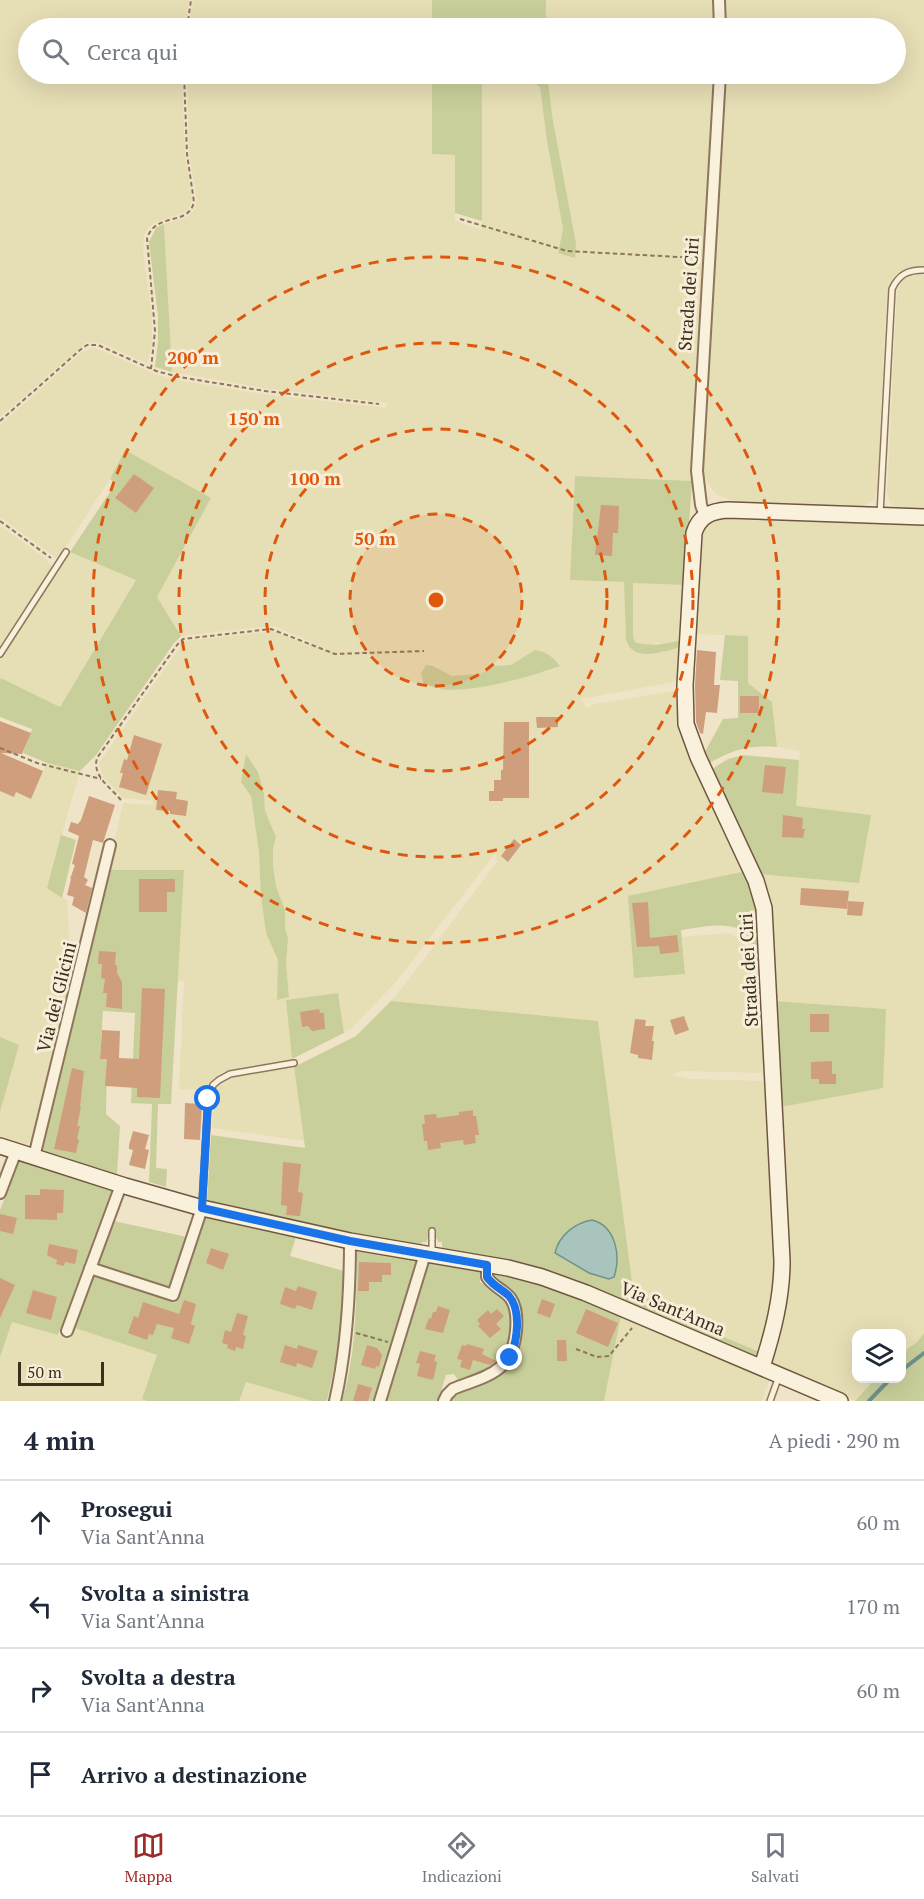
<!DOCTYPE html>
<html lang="it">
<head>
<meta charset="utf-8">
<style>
  :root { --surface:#fff; --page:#f6f6f7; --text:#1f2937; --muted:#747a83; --line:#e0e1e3; --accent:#9e2a2b }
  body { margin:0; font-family:"PT Serif",serif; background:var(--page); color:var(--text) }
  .controls { position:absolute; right:18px; bottom:18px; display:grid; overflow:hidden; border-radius:12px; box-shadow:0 6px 24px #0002 }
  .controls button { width:54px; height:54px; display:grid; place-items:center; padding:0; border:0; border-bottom:2px solid var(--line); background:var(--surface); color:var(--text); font:30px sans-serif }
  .scale { position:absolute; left:18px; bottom:15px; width:86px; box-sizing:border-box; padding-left:6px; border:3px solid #3d2e20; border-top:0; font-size:16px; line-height:21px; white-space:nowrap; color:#3d2e20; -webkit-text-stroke:4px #f7eed8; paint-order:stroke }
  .stop { position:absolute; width:18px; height:18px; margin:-14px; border:4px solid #1a73e8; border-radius:50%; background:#fff }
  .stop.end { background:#1a73e8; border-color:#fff; box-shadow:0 2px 6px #0008 }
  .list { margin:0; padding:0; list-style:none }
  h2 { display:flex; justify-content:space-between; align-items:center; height:78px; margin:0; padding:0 24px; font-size:26px }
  h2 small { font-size:20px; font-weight:400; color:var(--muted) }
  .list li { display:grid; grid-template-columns:39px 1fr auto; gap:18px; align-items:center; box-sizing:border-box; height:84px; padding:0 24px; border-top:2px solid var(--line) }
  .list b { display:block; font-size:22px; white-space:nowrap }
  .list p { margin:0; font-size:20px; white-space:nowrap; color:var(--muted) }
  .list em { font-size:20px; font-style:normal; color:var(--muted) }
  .icon { flex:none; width:33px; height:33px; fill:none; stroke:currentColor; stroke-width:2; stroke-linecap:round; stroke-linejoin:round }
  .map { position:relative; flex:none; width:924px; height:1401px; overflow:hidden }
  .search { position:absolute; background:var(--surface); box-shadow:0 6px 24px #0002; left:18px; right:18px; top:18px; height:66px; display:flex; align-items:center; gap:15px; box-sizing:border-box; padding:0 21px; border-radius:33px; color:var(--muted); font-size:22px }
  .sheet { height:414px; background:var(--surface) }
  nav { display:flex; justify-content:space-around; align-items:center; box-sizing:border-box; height:84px; border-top:2px solid var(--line); background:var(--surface); font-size:16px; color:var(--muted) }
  nav a { display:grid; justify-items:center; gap:3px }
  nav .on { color:var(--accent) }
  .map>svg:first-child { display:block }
</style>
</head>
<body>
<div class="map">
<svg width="924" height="1401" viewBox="0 0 924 1401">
  <rect width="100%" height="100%" fill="#f0e4c8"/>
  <path fill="#e6deb5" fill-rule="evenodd" d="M0 0H189L185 28H28V74H182L185 154 192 199 188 211 156 222 149 227 144 235 143 251 152 316V341L148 364 101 343 87 342 0 417Z
    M193 0H432V28H351V25H189Z
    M546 0H714L715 28H546Z
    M723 0H924V267H913L895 275 887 294 877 490 874 499 864 506 736 502 716 494 711 488 703 474 702 466 724 74H896V28H724Z
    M187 74H432V154L455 155V221L482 230V74H531L532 81 540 87 547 141 563 229 558 252 575 258 553 121 547 74H716L692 481 575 476 570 580 624 582 626 639 646 654 681 647 679 681 581 699 587 708 595 704 679 690 746 871 628 897 685 974 682 937 729 933 743 942 754 969 763 983 768 1073 681 1071 671 1075 690 1079 768 1081 777 1269 762 1353 681 1319 633 1290 598 1021 391 1001 403 987 497 862 496 852 396 982 351 1029 344 1033 338 993 286 1000 292 1059 285 1062 223 1072 216 1077 206 1090 179 1089 184 981 177 980 184 871 108 870 123 803 152 805 153 801 123 798 103 777 99 763 184 641 273 631 309 646 311 642 277 627 270 626 181 636 157 597 211 498 125 450 110 479 58 559 0 517V425L82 352 93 348 103 351 154 374 183 381 262 394 386 408 388 403 263 388 172 372 164 224 188 217 195 208 197 201 189 152ZM522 658 560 666 548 671 484 686 457 690 433 666 452 677 480 674 494 666 511 665ZM264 794 265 811 276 837 273 849V866L276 886 285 910V928L288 938 286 964 289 996 278 1000V960L266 933 261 896 259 852 251 796Z
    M914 275H924V509L896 507 890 503 887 492 897 292 903 279Z
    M730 518 924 525V1333L917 1342 907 1349 905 1359 902 1361V1334H856V1378L875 1379 855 1401 771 1363 777 1331 780 1107 886 1009 774 1001 758 874 795 806 800 751 777 747 772 702 748 683V636L694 634 700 537 702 531 711 523Z
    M0 526 46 559 52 566 51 571 0 649Z
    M70 552 136 580 60 707 2 678 0 680V659Z
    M633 583 685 585 681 640 665 645 657 642 649 645 641 644 635 642 633 637Z
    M47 763 80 771 47 887 67 901 72 983 34 1141 26 1144 25 1148 0 1139V1112L18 1045 0 1037V791L16 792 31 798Z
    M294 1067 304 1141 212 1128 213 1101 215 1091 220 1083 230 1077 241 1075Z
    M621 1316 770 1378 762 1401H604Z
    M12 1322 71 1339 75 1328 158 1355 142 1399 147 1401H0V1357Z
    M245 1382 312 1401H239Z"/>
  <path fill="#c9cf9b" d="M432 0H546V28H432Z
    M189 25H351V28H189Z
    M432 74H482V221L455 213V155L432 154Z
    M531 74H547L553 121 576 244 575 258 558 253 563 229 547 141 540 87 532 81Z
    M164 224 172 372 155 367 158 341V316L149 242 156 228Z
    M125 450 211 498 157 597 181 636 174 643 96 755 80 771 47 763 23 753 32 729 0 717V680L1 678 60 707 136 580 70 552 116 483 110 479Z
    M575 476 692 481 685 585 633 583V636L635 642C647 647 669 644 681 640V647C664 651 632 664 626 639L624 582 570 580Z
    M725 635 748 636V683L772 702 777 747C747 745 732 750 706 765L702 757 723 719 738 718V681L720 680Z
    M535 650C547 652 553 657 560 666 533 676 470 694 442 689 436 688 430 686 424 684L421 674 426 665 433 666 452 676 480 674 494 666 511 665Z
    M246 754 258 772 264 794 265 811 276 837 273 849V866L276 886 285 910V928L288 938 286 964 289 997 277 1000 278 960 266 933 261 896 259 852 251 796 241 782Z
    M743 755 799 760 796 806 871 815 859 883 758 874 709 771 728 759Z
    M61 835 76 840 62 898 47 888Z
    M108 870H184L171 1104H158L156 1168 167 1169 166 1187 149 1182 152 1104 131 1103 135 1013 103 1011 100 1059H107L106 1114 120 1126 117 1176 41 1154Z
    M746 871 759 903 761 967C756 958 754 949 750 940 738 917 702 928 681 930L685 974 634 978 628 896Z
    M338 993 344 1033 292 1059 286 1000Z
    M391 1001 598 1021 633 1290 681 1319 762 1353 757 1358 556 1273 537 1268 442 1251V1242H438L437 1239H427V1242H422V1248L316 1228 207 1202 211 1135 305 1148 294 1067 356 1036Z
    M774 1001 886 1009 883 1088 780 1107Z
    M0 1037 19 1045 0 1112Z
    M20 1160 112 1189 58 1335 12 1322 0 1357V1210Z
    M205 1216 296 1237 290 1256 344 1271 339 1344 327 1401H312L246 1382 239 1401H147L142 1399 157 1355 75 1328 94 1276 176 1302Z
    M114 1221 187 1237 169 1287 98 1265Z
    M357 1250 417 1260 374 1401H342C357 1352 356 1301 357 1250Z
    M428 1262 480 1270V1282C489 1288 501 1293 507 1302 516 1317 512 1348 501 1361 495 1368 484 1372 476 1375 470 1378 465 1381 458 1380L454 1374 446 1375 438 1401H386Z
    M499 1273 542 1284 621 1316 604 1401H450L460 1393 503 1373 511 1364 518 1351 521 1326 492 1277 494 1274Z
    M924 1333V1401H855L875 1379 902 1378V1361L905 1359 907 1349 917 1342Z"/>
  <path fill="#a9c4bc" stroke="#6f938a" stroke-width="1.5" d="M592 1220C616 1226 621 1256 614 1277L609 1279 589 1273 555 1253C559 1235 575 1223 592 1220Z"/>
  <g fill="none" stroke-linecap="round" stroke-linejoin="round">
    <path stroke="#6f938a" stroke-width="4" d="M902 1370 924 1353
      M869 1401 891 1378"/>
  </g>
  <path fill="#cf9f7d" d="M134 474 154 488 136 513 115 498Z
    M601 505 619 506 618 533H613L612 556 595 555Z
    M697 650 716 652 714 685H720L717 713 706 712 703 734 700 733 696 722 695 685Z
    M740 696H759V713H740Z
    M536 717H558V727L537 728Z
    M0 721 31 733 22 754 1 753 43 771 31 799 16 792 14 797 0 791Z
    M504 722H529V798H503V801H489V791H494V780H501V770H503Z
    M134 735 162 744 146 795 119 787 123 773H120L124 759 127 760Z
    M765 765 786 767 783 794 762 792Z
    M158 790 177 792 176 799 188 801 186 816 170 814V811L156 810Z
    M89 796 115 805 103 843 93 840 84 877 88 880 85 885 92 888 86 913 72 905 74 897 67 895 71 879H70L75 865 72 864 79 836 68 831 71 822 78 824 81 820Z
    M783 815 803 818 802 829H805L803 838 782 837Z
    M514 839 521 845 508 862 501 856Z
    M139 879H175V892H167V912H139Z
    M801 888 849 891 847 909 800 905Z
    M848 901 864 902 862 916 847 915Z
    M648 902 650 938 677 935 679 952 660 954 659 946 637 947 632 903Z
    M99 951 116 952 115 965H117V973L122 982V1009L106 1007 107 993H103L105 979 101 978 102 964H98Z
    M142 988 165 989 160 1098 137 1097V1088L105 1086 107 1059H100L102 1030 120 1031 119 1058 139 1059Z
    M319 1009 320 1013H324L325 1029 312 1031 308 1026 302 1027 300 1012Z
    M810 1014H829V1032H810Z
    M684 1016 689 1030 675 1035 670 1020Z
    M635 1019 646 1020 645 1026H654L652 1041H654L652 1060 638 1058V1055L630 1053Z
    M832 1061V1074H836V1084H819V1079H811V1062Z
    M72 1068 84 1071 80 1107H81L77 1126H80L77 1139 79 1140 76 1153 54 1149Z
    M185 1103 202 1104 200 1140 184 1139Z
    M473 1110V1116H476L479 1135H475L476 1143 464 1145 463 1140 440 1143 441 1148 428 1150 427 1141H424L422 1124H425L424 1115 436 1114 437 1118 459 1115V1112Z
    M133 1131 149 1135 145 1149 149 1150 145 1169 129 1165 133 1150 129 1149V1145Z
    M283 1162 301 1164 298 1192 303 1193 300 1216 286 1215 287 1206 281 1205Z
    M40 1189 64 1190 63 1213H57V1220L25 1219V1195H40Z
    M0 1214 17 1218 13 1234 0 1231Z
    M49 1244 78 1250 75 1264 65 1262 64 1266 56 1264 57 1260 47 1255Z
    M211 1248 229 1254 223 1270 206 1263Z
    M359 1262 391 1263V1275H382V1282H369V1291H358Z
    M0 1278 15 1285 0 1318Z
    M298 1286 317 1292 312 1310 297 1305 295 1309 280 1304 285 1287 296 1291Z
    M33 1290 57 1297 51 1320 26 1313Z
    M542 1299 555 1304 550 1318 537 1313Z
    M184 1300 196 1304 191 1324 195 1326 189 1344 171 1338 174 1328 157 1324 153 1335 149 1334 147 1340 128 1333 134 1316 138 1318 143 1302 179 1314Z
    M438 1306 450 1310 443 1333 425 1329 429 1318 431 1319 433 1312H436Z
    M497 1309 504 1316 496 1324 501 1329 490 1338 478 1326 480 1324 477 1320 488 1310 491 1314Z
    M586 1309 618 1323 608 1347 576 1333Z
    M237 1313 248 1316 243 1335 246 1336 243 1349 236 1347 235 1351 227 1348 228 1345 222 1343 225 1330 231 1332Z
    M557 1340H566L567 1361H557Z
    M467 1344 484 1349 482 1354 496 1361 490 1365 473 1360 470 1370 460 1367 462 1360 457 1359 462 1345 466 1346Z
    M285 1345 297 1349 298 1345 318 1351 312 1368 297 1363 296 1367 280 1362Z
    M367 1345 377 1348 382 1355 379 1367 376 1366 375 1369 361 1365Z
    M420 1351 436 1355 434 1361 437 1362 436 1368 433 1380 417 1376 420 1364 416 1363Z
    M358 1384 372 1388 368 1401H353Z"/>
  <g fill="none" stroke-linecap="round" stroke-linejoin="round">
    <defs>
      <path id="lane" d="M880 514 892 289C899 274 908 270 924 270
        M0 654 66 552
        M202 1206 208 1103 213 1085 219 1080 230 1074 294 1063
        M432 1231V1239
        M432 1242V1254
        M770 1401 779 1376"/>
      <path id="street" d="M719 0 720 28
        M705 516 701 505 697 471 720 74
        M34 1157 110 845
        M0 1193 16 1151
        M90 1268 173 1295 202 1208
        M67 1331 121 1185
        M335 1401C347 1348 350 1296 350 1241
        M380 1401 425 1254
        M444 1401 447 1395 453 1389C488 1375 512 1373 516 1331 517 1320 517 1308 511 1299 505 1290 493 1287 487 1277V1265"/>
      <path id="secondary" d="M0 1146 125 1186 202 1208 350 1241 508 1268 542 1277 586 1293 840 1401
        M762 1367C773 1332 782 1298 782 1261L764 908 756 881 698 757 686 724 685 685 694 533C699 516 711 511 728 510L924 517"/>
    </defs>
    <use href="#lane" stroke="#8d765c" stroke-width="8"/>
    <use href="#street" stroke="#8d765c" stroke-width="14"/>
    <use href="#secondary" stroke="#6f573f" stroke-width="18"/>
    <path stroke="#8d765c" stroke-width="2" stroke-dasharray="4.5 3" stroke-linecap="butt" d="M187 28 191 0
      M460 219 567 251 698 258
      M151 369 155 331 147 238C157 211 188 227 194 202L187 154 184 74
      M0 421 80 350 87 345H98L156 371 179 377 265 391 379 404
      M0 521 51 558
      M0 748 37 763 101 779
      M121 800C110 787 92 776 97 758L177 645 183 639 271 629 335 654 424 651
      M356 1333 388 1342
      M576 1349 597 1357 609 1356 632 1328"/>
    <use href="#lane" stroke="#faf1dc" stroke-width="5"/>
    <use href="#street" stroke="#faf1dc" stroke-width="10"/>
    <use href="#secondary" stroke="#faf1dc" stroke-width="15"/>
  </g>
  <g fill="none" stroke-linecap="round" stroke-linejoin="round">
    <path stroke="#1a73e8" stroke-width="8" d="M208 1099 202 1208 350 1241 487 1265V1277C493 1286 502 1289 509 1296 522 1311 517 1342 510 1358"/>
  </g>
  <circle cx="436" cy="600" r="86" fill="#df570d" fill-opacity=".12"/>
  <g fill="none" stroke="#df570d" stroke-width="3" stroke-dasharray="10 8">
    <circle cx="436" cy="600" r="86"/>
    <circle cx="436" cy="600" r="171"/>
    <circle cx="436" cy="600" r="257"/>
    <circle cx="436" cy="600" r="343"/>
  </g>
  <g text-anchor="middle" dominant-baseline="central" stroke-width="6" stroke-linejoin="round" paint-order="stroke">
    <g font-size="18" fill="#3d2e20" stroke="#f7eed8">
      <text transform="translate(688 294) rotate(-86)">Strada dei Ciri</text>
      <text transform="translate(748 970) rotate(-93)">Strada dei Ciri</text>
      <text transform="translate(56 997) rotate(-76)">Via dei Glicini</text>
      <text transform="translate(673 1308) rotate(23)">Via Sant'Anna</text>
    </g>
  </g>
  <circle cx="436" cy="600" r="9" fill="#df570d" stroke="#f7eed8" stroke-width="3"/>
  <g font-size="18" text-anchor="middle" font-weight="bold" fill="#df570d" stroke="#f7eed8" stroke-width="6" stroke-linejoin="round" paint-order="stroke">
    <text x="193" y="364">200 m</text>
    <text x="254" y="425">150 m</text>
    <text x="315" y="485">100 m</text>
    <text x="375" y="545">50 m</text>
  </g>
</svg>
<div class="controls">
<button><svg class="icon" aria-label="layers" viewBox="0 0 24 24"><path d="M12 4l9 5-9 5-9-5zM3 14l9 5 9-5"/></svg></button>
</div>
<div class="scale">50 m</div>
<div class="stop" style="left:208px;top:1099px"></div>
<div class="stop end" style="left:510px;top:1358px"></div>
<div class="search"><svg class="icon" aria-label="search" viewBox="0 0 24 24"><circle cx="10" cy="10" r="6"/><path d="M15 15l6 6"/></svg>Cerca qui</div>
</div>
<section class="sheet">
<h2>4 min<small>A piedi · 290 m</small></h2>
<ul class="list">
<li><svg class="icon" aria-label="ahead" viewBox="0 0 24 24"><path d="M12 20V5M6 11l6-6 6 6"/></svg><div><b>Prosegui</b><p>Via Sant'Anna</p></div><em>60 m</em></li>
<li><svg class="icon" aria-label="left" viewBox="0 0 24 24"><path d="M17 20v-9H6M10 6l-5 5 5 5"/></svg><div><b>Svolta a sinistra</b><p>Via Sant'Anna</p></div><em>170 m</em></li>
<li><svg class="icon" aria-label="right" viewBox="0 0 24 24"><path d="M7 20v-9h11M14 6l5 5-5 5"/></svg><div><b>Svolta a destra</b><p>Via Sant'Anna</p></div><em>60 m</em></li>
<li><svg class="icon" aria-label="arrive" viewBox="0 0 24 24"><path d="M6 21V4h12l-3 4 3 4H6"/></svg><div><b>Arrivo a destinazione</b></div></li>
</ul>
</section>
<nav>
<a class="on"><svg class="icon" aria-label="map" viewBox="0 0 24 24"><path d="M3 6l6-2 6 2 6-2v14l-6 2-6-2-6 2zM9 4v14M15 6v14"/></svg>Mappa</a>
<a><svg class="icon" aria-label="directions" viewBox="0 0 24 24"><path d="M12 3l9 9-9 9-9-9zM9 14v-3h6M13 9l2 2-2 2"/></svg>Indicazioni</a>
<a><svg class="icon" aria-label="saved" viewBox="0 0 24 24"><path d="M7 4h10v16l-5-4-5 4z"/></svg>Salvati</a>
</nav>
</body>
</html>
